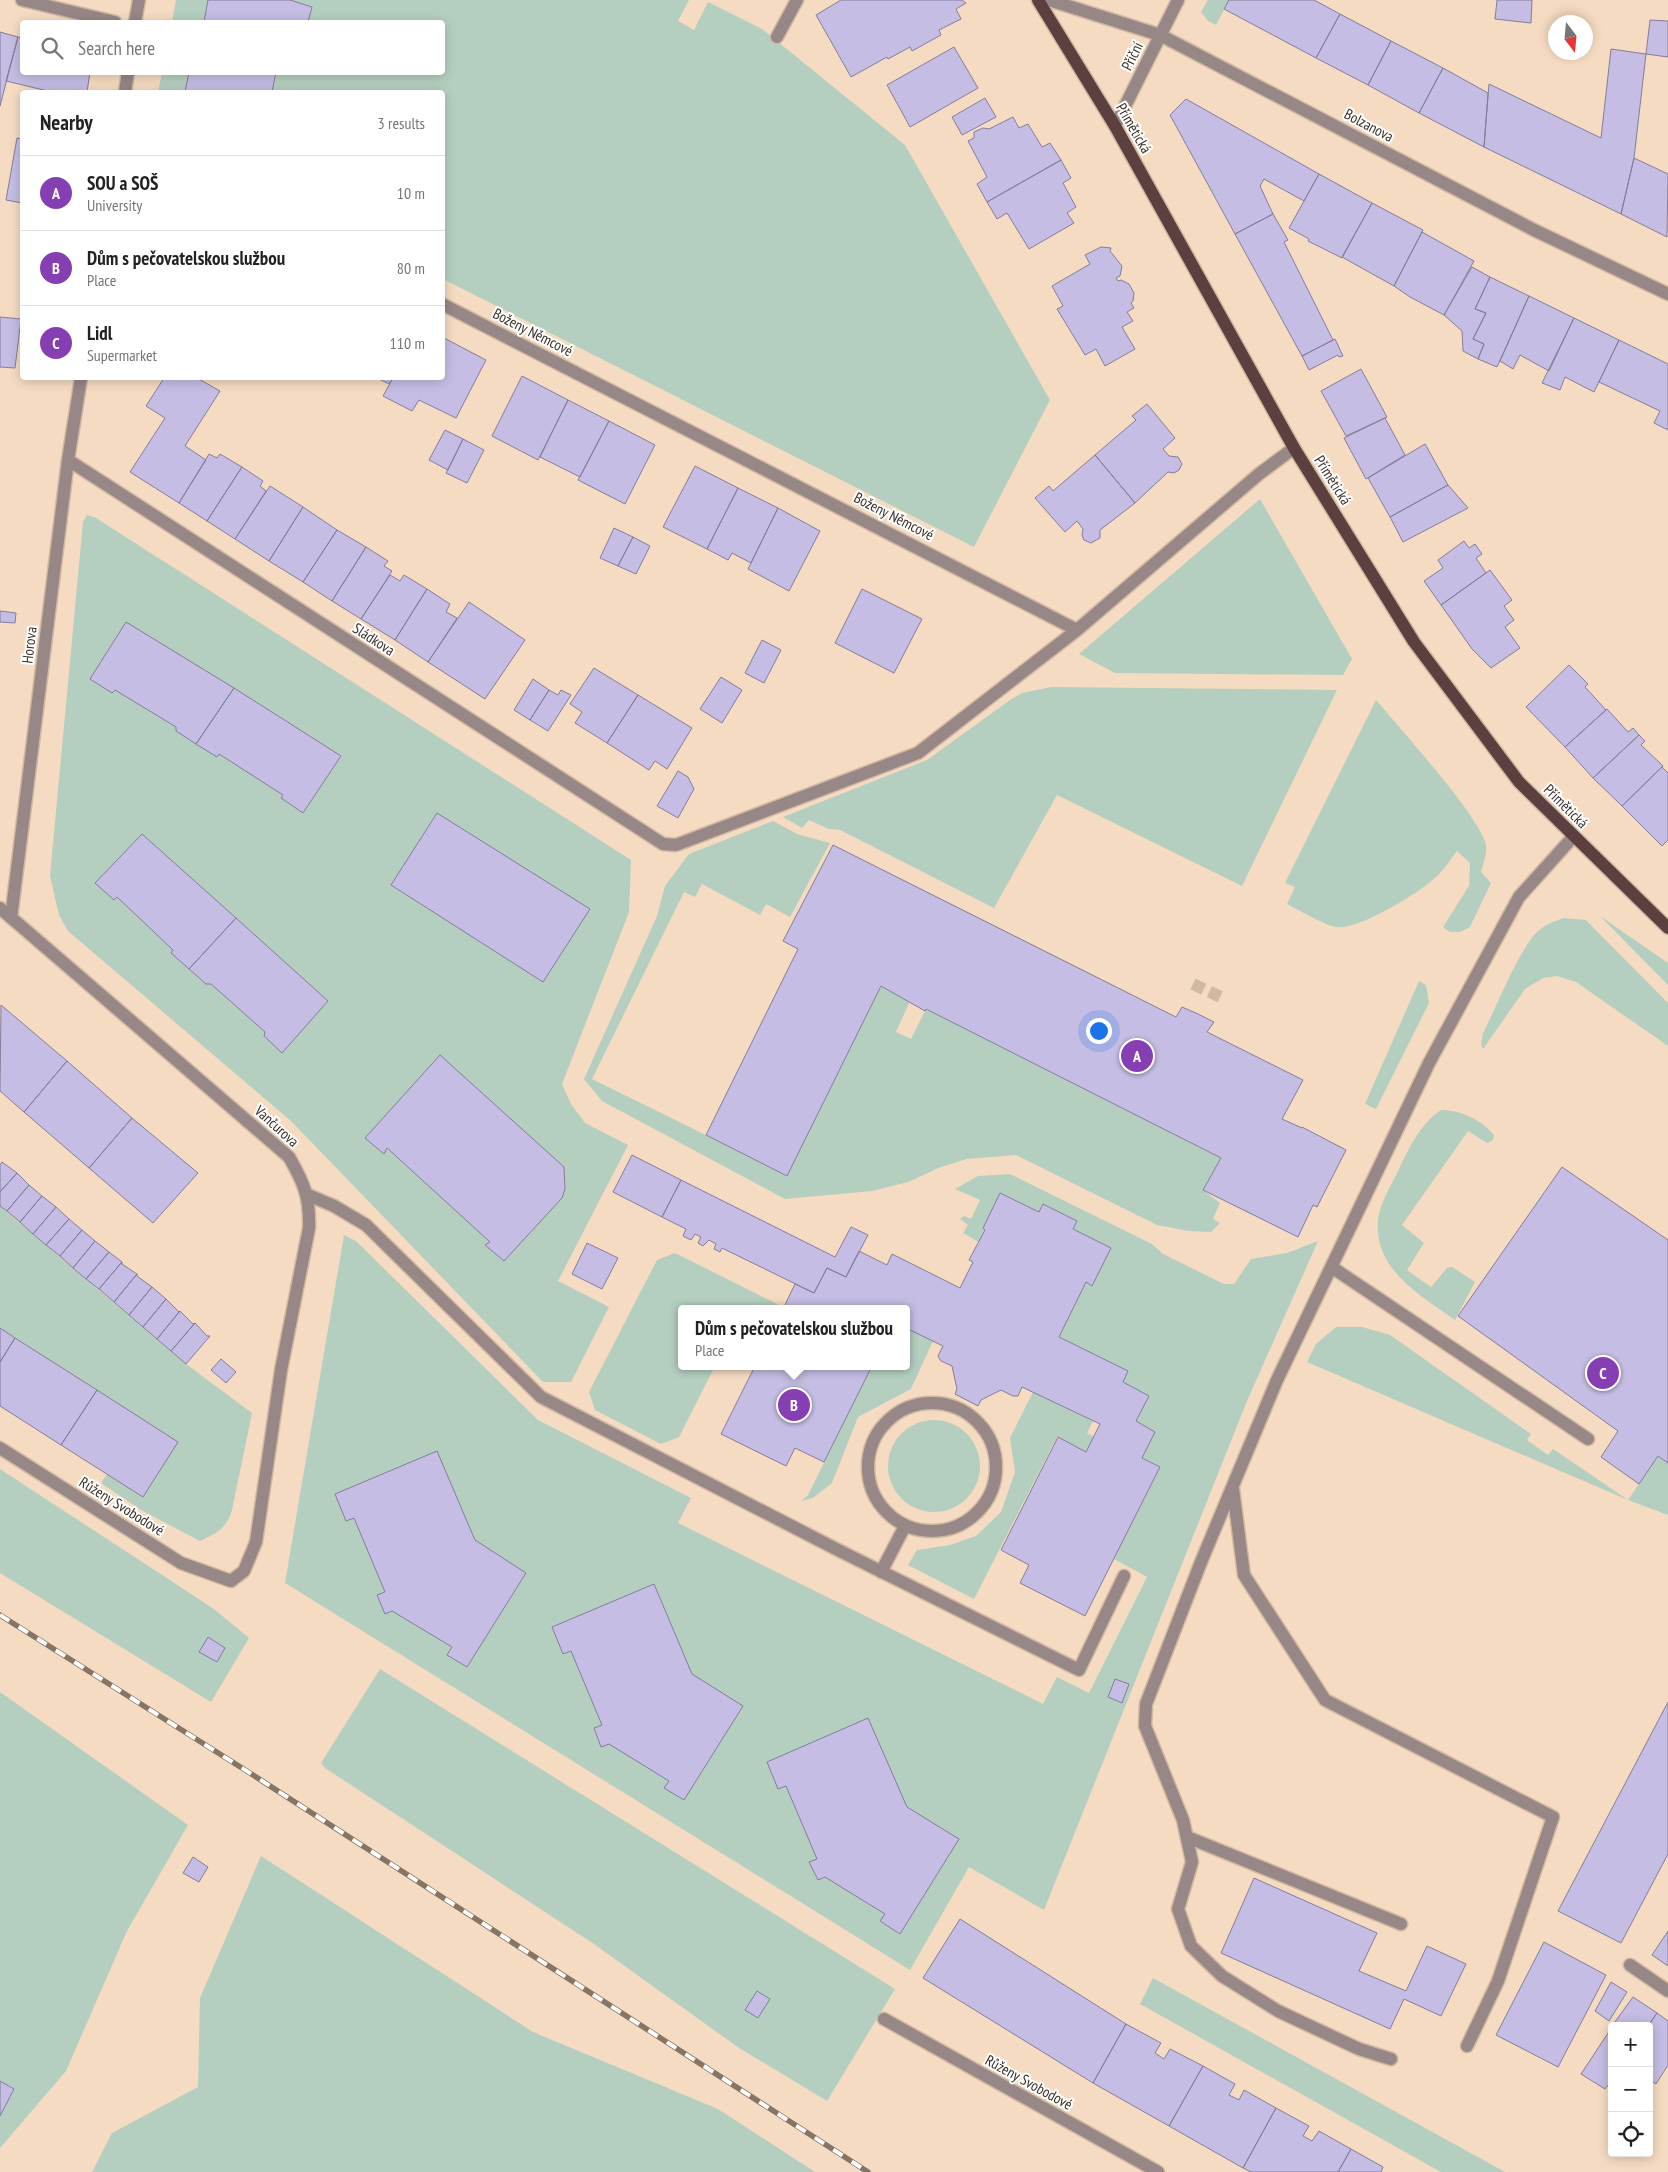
<!DOCTYPE html>
<html lang="en">
<head>
<meta charset="utf-8">
<style>
  :root { --surface:#fff; --page:#f2f2f2; --text:#222; --muted:#767676; --line:#e0e0e0; --accent:#853fb2 }
  body { margin:0; font-family:"PT Sans Narrow",sans-serif; background:var(--page); color:var(--text) }
  .controls { position:absolute; right:15px; bottom:15px; display:grid; overflow:hidden; border-radius:5px; box-shadow:0 2px 12px #0003 }
  .controls button { width:45px; height:45px; display:grid; place-items:center; padding:0; border:0; border-bottom:1px solid var(--line); background:var(--surface); color:var(--text); font:25px sans-serif }
  .compass { position:absolute; left:1548px; top:15px; width:45px; height:45px; border-radius:50%; background:var(--surface); box-shadow:0 2px 12px #0003; rotate:164deg }
  .you { position:absolute; left:1098px; top:1030px; width:18px; height:18px; margin:-12px; border:4px solid #fff; border-radius:50%; background:#1a73e8; box-shadow:0 0 0 8px #1a73e833 }
  .badge { display:grid; place-items:center; width:32px; height:32px; border-radius:50%; background:var(--accent); color:#fff; font-size:16px; font-weight:700 }
  .pin { position:absolute; translate:-50% -50%; border:2px solid #fff; box-shadow:0 1px 5px #0006 }
  .popup { position:absolute; left:678px; top:1305px; width:232px; height:65px; box-sizing:border-box; display:grid; place-content:center; border-radius:5px; background:var(--surface); filter:drop-shadow(0 1px 4px #0005); font-size:16px; white-space:nowrap; color:var(--muted) }
  .popup b { font-size:19px; color:var(--text) }
  .popup::after { content:''; position:absolute; left:50%; top:100%; margin-left:-10px; border:10px solid transparent; border-top-color:var(--surface) }
  .list { margin:0; padding:0; list-style:none }
  h2 { display:flex; justify-content:space-between; align-items:center; height:65px; margin:0; padding:0 20px; font-size:21px }
  h2 small { font-size:16px; font-weight:400; color:var(--muted) }
  .list li { display:grid; grid-template-columns:32px 1fr auto; gap:15px; align-items:center; box-sizing:border-box; height:75px; padding:0 20px; border-top:1px solid var(--line) }
  .list b { display:block; font-size:19px; white-space:nowrap }
  .list p { margin:0; font-size:16px; white-space:nowrap; color:var(--muted) }
  .list em { font-size:16px; font-style:normal; color:var(--muted) }
  .icon { flex:none; width:28px; height:28px; fill:none; stroke:currentColor; stroke-width:2; stroke-linecap:round; stroke-linejoin:round }
  .map { position:relative; flex:none; width:1668px; height:2172px; overflow:hidden }
  .search { position:absolute; background:var(--surface); box-shadow:0 2px 12px #0003; left:20px; top:20px; width:425px; height:55px; display:flex; align-items:center; gap:12px; box-sizing:border-box; padding:0 18px; border-radius:5px; color:var(--muted); font-size:19px }
  .panel { position:absolute; background:var(--surface); box-shadow:0 2px 12px #0003; left:20px; top:90px; width:425px; height:290px; border-radius:5px }
  .map>svg:first-child { display:block }
</style>
</head>
<body>
<div class="map">
<svg width="1668" height="2172" viewBox="0 0 1668 2172">
  <rect width="100%" height="100%" fill="#f5dbc1"/>
  <path fill="#b4cfc0" d="M176 0H208L204 22H172Z
    M290 0H689L678 21 694 30 708 2 762 29 905 145 1050 400 974 547 443 279 442 92H272L276 73 442 72V22H308L312 7Z
    M1208 0H1229L1216 25 1208 21 1201 12Z
    M162 73H189L185 92H158Z
    M1260 499 1352 659 1343 675 1115 673 1079 654Z
    M87 515 96 518 631 860 629 912 562 1084 571 1104 585 1123 628 1145 558 1281 609 1307 571 1382H543L291 1121 68 931 59 915 50 876 83 522Z
    M1051 687 1337 690 1242 886 1057 795 994 908 840 830 829 829 809 820 802 828 783 817 927 760 1010 700 1022 693Z
    M1376 700C1396 724 1484 821 1486 846 1487 854 1483 864 1481 872L1491 883 1470 927 1460 932H1450L1443 927 1469 886 1470 863 1457 851C1452 857 1447 866 1441 872 1427 889 1358 931 1336 927 1322 924 1301 911 1287 904L1295 887 1285 883Z
    M773 821 797 834 830 843 790 917 766 904 760 915 702 884 695 897 684 892 592 1079 787 1175 881 986 910 1001 896 1032 911 1039 926 1009 1221 1158 1203 1190 1220 1203 1213 1219 1220 1223 1211 1232 1189 1231 1157 1225 1016 1155 967 1159 941 1167 908 1182 872 1191 785 1199 602 1101 584 1079 657 916 665 886 689 854Z
    M1600 916 1668 963V985Z
    M1563 918 1586 920 1668 1003V1046L1576 982 1557 976 1543 978 1525 989 1483 1049 1481 1045 1483 1033C1496 1008 1518 952 1536 933 1544 925 1553 922 1563 918Z
    M1419 981 1426 985 1429 1003 1376 1109 1365 1104Z
    M1441 1110C1461 1110 1481 1120 1494 1135L1493 1140 1487 1143 1468 1131 1402 1225 1424 1243 1407 1270 1431 1287 1447 1268 1452 1267 1475 1282 1455 1320C1421 1296 1373 1269 1378 1220 1380 1203 1391 1186 1398 1171 1409 1148 1420 1124 1441 1110Z
    M1010 1174 1152 1244 1163 1254 1224 1284H1234L1251 1259 1287 1253 1318 1241 1247 1401 1044 1910 969 1867 910 1970 285 1583 344 1235 356 1241 538 1420 691 1498 678 1523 1043 1704 1057 1677 1089 1693 1147 1577 1114 1559 1160 1467 1142 1458 1155 1432 1136 1421 1149 1396 1123 1382 1127 1371 1059 1337 1086 1282 1073 1229 1077 1221 1039 1212 1000 1193 979 1242 963 1233 968 1225 960 1219 964 1216 971 1219 980 1200 955 1189 978 1176Z
    M0 1206 186 1364 252 1413 232 1510C226 1529 217 1533 200 1541L141 1510 101 1483 107 1474 143 1497 178 1442 0 1328Z
    M675 1253 785 1308 682 1309V1366H715L679 1437 661 1444 595 1410 589 1392 657 1260Z
    M1336 1327H1362L1390 1335 1531 1434 1527 1440 1548 1455 1553 1449 1628 1500 1307 1362 1316 1344Z
    M907 1328 933 1341 911 1389 858 1417 832 1483 813 1498 801 1501 808 1495 872 1366H906Z
    M1033 1392 1093 1421 1087 1433 1095 1437 1086 1452 1057 1437 974 1599 908 1565 917 1550 950 1545 976 1536 1001 1512 1015 1472 1010 1438Z
    M888 1466a46 46 0 1 1 92 0a46 46 0 1 1-92 0Z
    M1658 1456 1668 1463V1515L1628 1500Z
    M0 1469 214 1609 249 1638 211 1702 0 1573Z
    M380 1669 895 1989 827 2101 739 2048 594 1944 325 1768 321 1763Z
    M0 1692 188 1825 127 1931 66 2071 0 2148Z
    M261 1856 533 2032 718 2109 815 2172H92L112 2133 198 2087 200 1998Z
    M1153 1978 1505 2172H1441L1140 2004Z"/>
  <path fill="#c5bde3" stroke="#847d9b" d="M208 0H290L312 7 308 22H204Z
    M841 0H962L966 3 956 9 961 19 939 30 941 35 912 51 910 47 888 59 887 57 851 77 816 15Z
    M1229 0H1314L1340 14 1316 58 1224 9Z
    M1497 0H1532L1531 23 1495 19Z
    M1340 14 1391 41 1368 85 1316 58Z
    M1650 20 1668 21V57L1646 54Z
    M0 32 18 37 0 106Z
    M18 37 22 38V72H90L87 92H52L6 81Z
    M1391 41 1443 68 1419 113 1368 85Z
    M954 47 978 88 910 127 887 85Z
    M1611 49 1646 54 1634 158 1621 214 1484 147 1489 84 1601 138Z
    M1443 68 1488 93 1484 147 1419 113Z
    M189 72H276L272 92H185Z
    M985 98 996 117 962 135 952 117Z
    M1186 99 1319 174 1304 201 1264 179 1260 186 1273 214 1235 234 1170 115Z
    M1013 117 1019 128 1028 124 1042 147 1050 143 1061 160 987 202 977 184 987 177 968 141 974 138V132L983 128 989 129Z
    M17 138 22 139V203L6 200Z
    M1634 158 1668 174 1667 237 1621 214Z
    M1061 160 1071 178 1063 183 1076 207 1067 213 1074 223 1029 249 1007 213 997 219 987 202Z
    M1319 174 1372 203 1342 258 1308 241 1309 239 1289 228Z
    M1372 203 1423 230 1394 286 1342 257Z
    M1273 214 1288 240 1284 242 1333 340 1302 356 1235 234Z
    M1422 232 1474 261 1444 315 1410 297 1394 286Z
    M1101 247 1111 248 1110 251 1122 266 1120 276 1116 278 1118 281 1121 280 1129 284 1134 293 1133 301 1131 303 1134 308 1127 312 1133 321 1122 327 1135 349 1105 366 1096 349 1085 355 1057 309 1063 306 1052 286 1090 264 1085 255Z
    M1472 267 1490 277 1475 309 1486 313 1473 339 1484 344 1478 359 1463 351 1462 331 1444 315Z
    M1490 277 1529 296 1497 367 1478 359 1484 344 1473 339 1486 313 1475 309Z
    M1529 296 1574 318 1549 371 1520 355 1513 369 1500 361Z
    M0 317 21 319 15 368 0 367Z
    M1574 318 1619 340 1594 392 1565 377 1560 390 1542 383Z
    M442 337 486 360 456 418 419 400 412 411 383 396 393 378H442Z
    M1335 339 1343 356 1339 357 1338 355 1309 370 1302 356Z
    M1619 340 1668 364V430L1654 423 1660 411 1599 382Z
    M1361 369 1387 417 1346 436 1321 391Z
    M522 376 568 400 538 460 492 436Z
    M164 378H197L220 391 185 446 206 460 179 503 130 472 165 418 146 406Z
    M377 378H393L389 384Z
    M568 400 609 421 580 477 540 457Z
    M1147 404 1175 438 1163 449 1169 456 1178 457 1182 464 1179 470 1174 473 1168 472 1135 503 1095 455 1136 420 1132 416Z
    M1385 418 1405 455 1366 479 1344 438Z
    M609 421 655 445 625 504 578 480Z
    M445 430 463 439 448 470 429 460Z
    M463 439 484 450 467 483 446 473Z
    M1425 444 1448 485 1390 517 1368 478Z
    M209 454 217 458 220 454 242 467 207 521 179 503Z
    M1095 455 1135 503 1100 530V538L1091 543 1084 540 1082 535 1083 529 1077 521 1065 532 1035 498 1049 486 1053 491Z
    M695 466 738 488 707 549 663 527Z
    M242 467 263 481 260 486 266 491 235 539 207 521Z
    M1448 485 1468 508 1403 542 1390 517Z
    M270 486 303 507 269 561 235 539Z
    M738 488 778 508 751 563 732 553 728 560 707 549Z
    M303 507 337 530 303 582 269 561Z
    M778 508 820 531 789 591 748 569Z
    M614 528 633 537 618 566 600 558Z
    M337 530 366 547 332 601 303 582Z
    M633 537 650 546 636 574 618 566Z
    M1464 541 1469 548 1475 544 1482 554 1476 558 1486 573 1441 605 1424 581 1443 568 1438 560Z
    M366 547 388 561 384 566 392 571 361 619 332 601Z
    M1490 570 1512 600 1504 606 1514 620 1505 627 1520 648 1491 668 1472 649 1441 605Z
    M390 575 400 581 404 575 427 589 395 640 361 619Z
    M427 589 450 604 446 612 457 618 428 662 395 640Z
    M862 589 922 619 894 673 835 643Z
    M469 602 525 640 485 699 428 662Z
    M0 611 16 613 15 623 0 622Z
    M126 622 234 688 196 744 176 731V727L115 690 112 693 90 679Z
    M762 640 781 650 764 683 745 673Z
    M1569 665 1588 684 1585 687 1606 710 1565 747 1526 707Z
    M594 668 638 695 607 743 575 723 582 712 570 704Z
    M721 677 742 690 722 723 700 709Z
    M533 679 549 690 530 720 514 710Z
    M234 688 341 756 303 813 281 798 283 795 219 754 217 757 196 744Z
    M549 690 558 695 561 690 571 695 548 731 530 720Z
    M638 695 692 728 667 769 655 761 649 770 607 743Z
    M1607 709 1628 732 1633 728 1639 735 1593 778 1565 747Z
    M1639 735 1645 741 1641 745 1663 766 1622 806 1593 778Z
    M1662 767 1668 773V840L1662 846 1622 806Z
    M678 771 688 777 694 789 678 818 657 806Z
    M437 813 590 909 543 982 391 885Z
    M142 834 236 918 189 969 171 953 173 950 117 897 114 900 95 883Z
    M833 845 1176 1017 1182 1007 1198 1014 1214 1022 1207 1032 1303 1080 1282 1119 1302 1128V1127L1346 1150 1317 1207 1313 1205 1298 1237 1203 1190 1221 1158 926 1009 925 1011 881 986 787 1176 706 1135 798 949 783 941Z
    M236 918 328 1001 282 1053 264 1036 265 1032 211 984H206L189 969Z
    M1 1005 67 1061 24 1112 0 1091Z
    M440 1055 564 1167 565 1189 562 1198 504 1261 485 1245 490 1242 387 1148 384 1154 365 1138Z
    M67 1061 132 1118 89 1168 24 1112Z
    M132 1118 198 1173 153 1223 89 1168Z
    M632 1155 681 1180 662 1217 613 1192Z
    M2 1162 17 1173 0 1192V1165Z
    M1562 1167 1668 1240V1463L1658 1456 1639 1484 1601 1457 1618 1431 1458 1316Z
    M17 1173 29 1185 7 1211 0 1206V1192Z
    M681 1180 835 1257 851 1227 868 1235 846 1277 827 1268 814 1293 722 1248 720 1252 714 1249 716 1244 709 1240 703 1246 698 1243 701 1237 695 1234 691 1240 683 1236 686 1229 662 1217Z
    M29 1185 42 1196 20 1222 7 1211Z
    M1000 1193 1039 1212 1043 1204 1077 1221 1073 1229 1111 1248 1092 1286 1086 1282 1059 1337 1128 1371 1123 1382 1149 1396 1136 1421 1155 1432 1142 1458 1160 1467 1085 1616 1020 1583 1029 1565 1001 1550 1058 1437 1086 1452 1100 1424 1022 1387 1018 1396H1013L1001 1390 981 1400 978 1406 955 1394 957 1389 952 1366 941 1361 938 1356 943 1346 906 1328V1309H783L795 1284 814 1293 827 1268 846 1277 859 1251 887 1265 892 1254 960 1288 973 1262 969 1260 985 1230 983 1228Z
    M42 1196 56 1207 33 1234 20 1222Z
    M56 1207 69 1219 46 1245 33 1234Z
    M69 1219 82 1230 60 1256 46 1245Z
    M82 1230 95 1241 73 1268 60 1256Z
    M95 1241 109 1252 86 1279 73 1268Z
    M587 1243 618 1258 602 1289 572 1274Z
    M109 1252 122 1262 99 1289 86 1279Z
    M122 1262V1264L137 1274 114 1302 99 1289Z
    M137 1274V1276L152 1287 129 1315 114 1302Z
    M152 1287 166 1299 143 1327 129 1315Z
    M166 1299 179 1312 180 1311 157 1339 143 1327Z
    M180 1311 193 1324 195 1323 171 1351 157 1339Z
    M195 1323 207 1336H210L186 1364 171 1351Z
    M0 1328 15 1338 0 1362Z
    M15 1338 97 1390 61 1445 0 1406V1362Z
    M221 1359 236 1372 226 1383 211 1370Z
    M755 1366H872L824 1462 795 1448 786 1466 721 1434Z
    M97 1390 178 1442 143 1497 61 1445Z
    M437 1451 475 1540 526 1573 467 1667 447 1655 452 1647 392 1611 385 1614 377 1595 385 1592 354 1518 346 1521 335 1494Z
    M654 1584 692 1674 743 1706 684 1800 664 1788 669 1781 609 1744 601 1747 594 1728 602 1725 571 1651 563 1654 552 1627Z
    M208 1637 225 1648 217 1662 199 1652Z
    M1115 1679 1129 1684 1122 1703 1108 1697Z
    M1668 1702V1854L1621 1943 1558 1911Z
    M868 1718 907 1807 959 1839 900 1934 880 1921 885 1914 825 1877 818 1880 809 1862 817 1859 786 1786 778 1789 767 1762Z
    M193 1857 208 1867 199 1882 183 1873Z
    M1254 1878 1377 1933 1359 1971 1406 1991 1427 1946 1466 1964 1441 2016 1404 1999 1390 2029 1221 1953Z
    M960 1919 1126 2024 1093 2083 923 1978Z
    M1668 1931V1966L1652 1955Z
    M1544 1942 1606 1975 1558 2067 1496 2035Z
    M1611 1982 1627 1992 1609 2021 1595 2011Z
    M757 1991 770 1999 758 2018 745 2010Z
    M1633 1997 1657 2013 1648 2026H1612Z
    M1657 2013 1668 2021V2065L1656 2084 1649 2079 1648 2026Z
    M1126 2024 1161 2043 1155 2053 1164 2059 1170 2049 1203 2066 1169 2126 1093 2083Z
    M1612 2027V2080L1605 2089 1581 2074Z
    M1203 2066 1235 2084 1229 2095 1239 2100 1244 2090 1276 2108 1243 2168 1169 2126Z
    M0 2081 14 2089 0 2116Z
    M1276 2108 1309 2126 1303 2136 1312 2141 1319 2131 1351 2149 1338 2172H1251L1243 2168Z
    M1351 2149 1383 2167 1381 2172H1338Z"/>
  <g fill="none" stroke-linecap="round" stroke-linejoin="round">
    <path stroke="#d0b9a2" stroke-width="12" stroke-dasharray="12 6" stroke-linecap="butt" d="M1193 984 1225 999"/>
    <defs>
      <path id="minor" d="M22 0 115 22
        M1049 0 1160 35 1534 230 1668 294
        M135 22 139 0
        M777 37 797 0
        M125 92 128 72
        M1115 126 1178 0
        M442 304 1077 630
        M68 460 663 844 676 845 918 753 1077 630 1259 474 1294 448
        M0 908 289 1157C304 1183 310 1197 309 1228L281 1370 256 1542 244 1571 231 1581 181 1563 0 1448
        M11 918 68 460 81 378
        M308 1195 334 1206 366 1225 541 1397 838 1550 1079 1670 1124 1576
        M1333 1268 1588 1439
        M868 1467a64 64 0 1 1 128 0a64 64 0 1 1-128 0Z
        M1233 1489 1244 1575 1325 1700 1553 1817 1498 1981 1467 2046
        M881 1572 905 1526
        M1187 1837 1401 1924
        M1630 1965 1668 1991
        M884 2019 1158 2172
        M1391 2059 1359 2049 1278 2011 1222 1976 1191 1946 1178 1909 1192 1862 1183 1820 1145 1726 1146 1704 1201 1562 1277 1380 1429 1063 1519 897 1573 837"/>
      <path id="major" d="M1038 0 1115 126 1294 448 1414 642 1519 782 1668 928"/>
    </defs>
    <use href="#minor" stroke="#d0b9a2" stroke-width="15"/>
    <use href="#major" stroke="#d0b9a2" stroke-width="15"/>
    <use href="#minor" stroke="#978786" stroke-width="12"/>
    <use href="#major" stroke="#5b403f" stroke-width="12"/>
    <defs>
      <path id="rail" d="M0 1615 253 1775 868 2172"/>
    </defs>
    <use href="#rail" stroke="#867565" stroke-width="5.5"/>
    <use href="#rail" stroke="#fff" stroke-width="4" stroke-dasharray="11" stroke-linecap="butt"/>
  </g>
  <g text-anchor="middle" dominant-baseline="central" stroke-width="4" stroke-linejoin="round" paint-order="stroke">
    <g font-size="15" fill="#3a3026" stroke="#fff">
      <text transform="translate(1132 56) rotate(-64)">Příční</text>
      <text transform="translate(1369 125) rotate(28)">Bolzanova</text>
      <text transform="translate(1134 128) rotate(60)">Přímětická</text>
      <text transform="translate(533 332) rotate(27)">Boženy Němcové</text>
      <text transform="translate(1333 480) rotate(58)">Přímětická</text>
      <text transform="translate(894 516) rotate(27)">Boženy Němcové</text>
      <text transform="translate(374 639) rotate(33)">Sládkova</text>
      <text transform="translate(29 645) rotate(-83)">Horova</text>
      <text transform="translate(1566 806) rotate(45)">Přímětická</text>
      <text transform="translate(277 1126) rotate(42)">Vančurova</text>
      <text transform="translate(122 1506) rotate(32)">Růženy Svobodové</text>
      <text transform="translate(1029 2082) rotate(29)">Růženy Svobodové</text>
    </g>
  </g>
</svg>
<div class="controls">
<button>+</button>
<button>−</button>
<button><svg class="icon" aria-label="locate" viewBox="0 0 24 24"><circle cx="12" cy="12" r="6"/><path d="M12 2v4M12 18v4M2 12h4M18 12h4"/></svg></button>
</div>
<svg class="compass" viewBox="-18 -18 36 36"><path d="M0-13l5 13h-10z" fill="#e53935"/><path d="M0 13l5-13h-10z" fill="#767676"/></svg>
<div class="you"></div>
<div class="pin badge" style="left:1137px;top:1056px">A</div>
<div class="pin badge" style="left:794px;top:1405px">B</div>
<div class="popup"><b>Dům s pečovatelskou službou</b>Place</div>
<div class="pin badge" style="left:1603px;top:1373px">C</div>
<div class="search"><svg class="icon" aria-label="search" viewBox="0 0 24 24"><circle cx="10" cy="10" r="6"/><path d="M15 15l6 6"/></svg>Search here</div>
<section class="panel">
<h2>Nearby<small>3 results</small></h2>
<ul class="list">
<li><span class="badge">A</span><div><b>SOU a SOŠ</b><p>University</p></div><em>10 m</em></li>
<li><span class="badge">B</span><div><b>Dům s pečovatelskou službou</b><p>Place</p></div><em>80 m</em></li>
<li><span class="badge">C</span><div><b>Lidl</b><p>Supermarket</p></div><em>110 m</em></li>
</ul>
</section>
</div>
</body>
</html>
